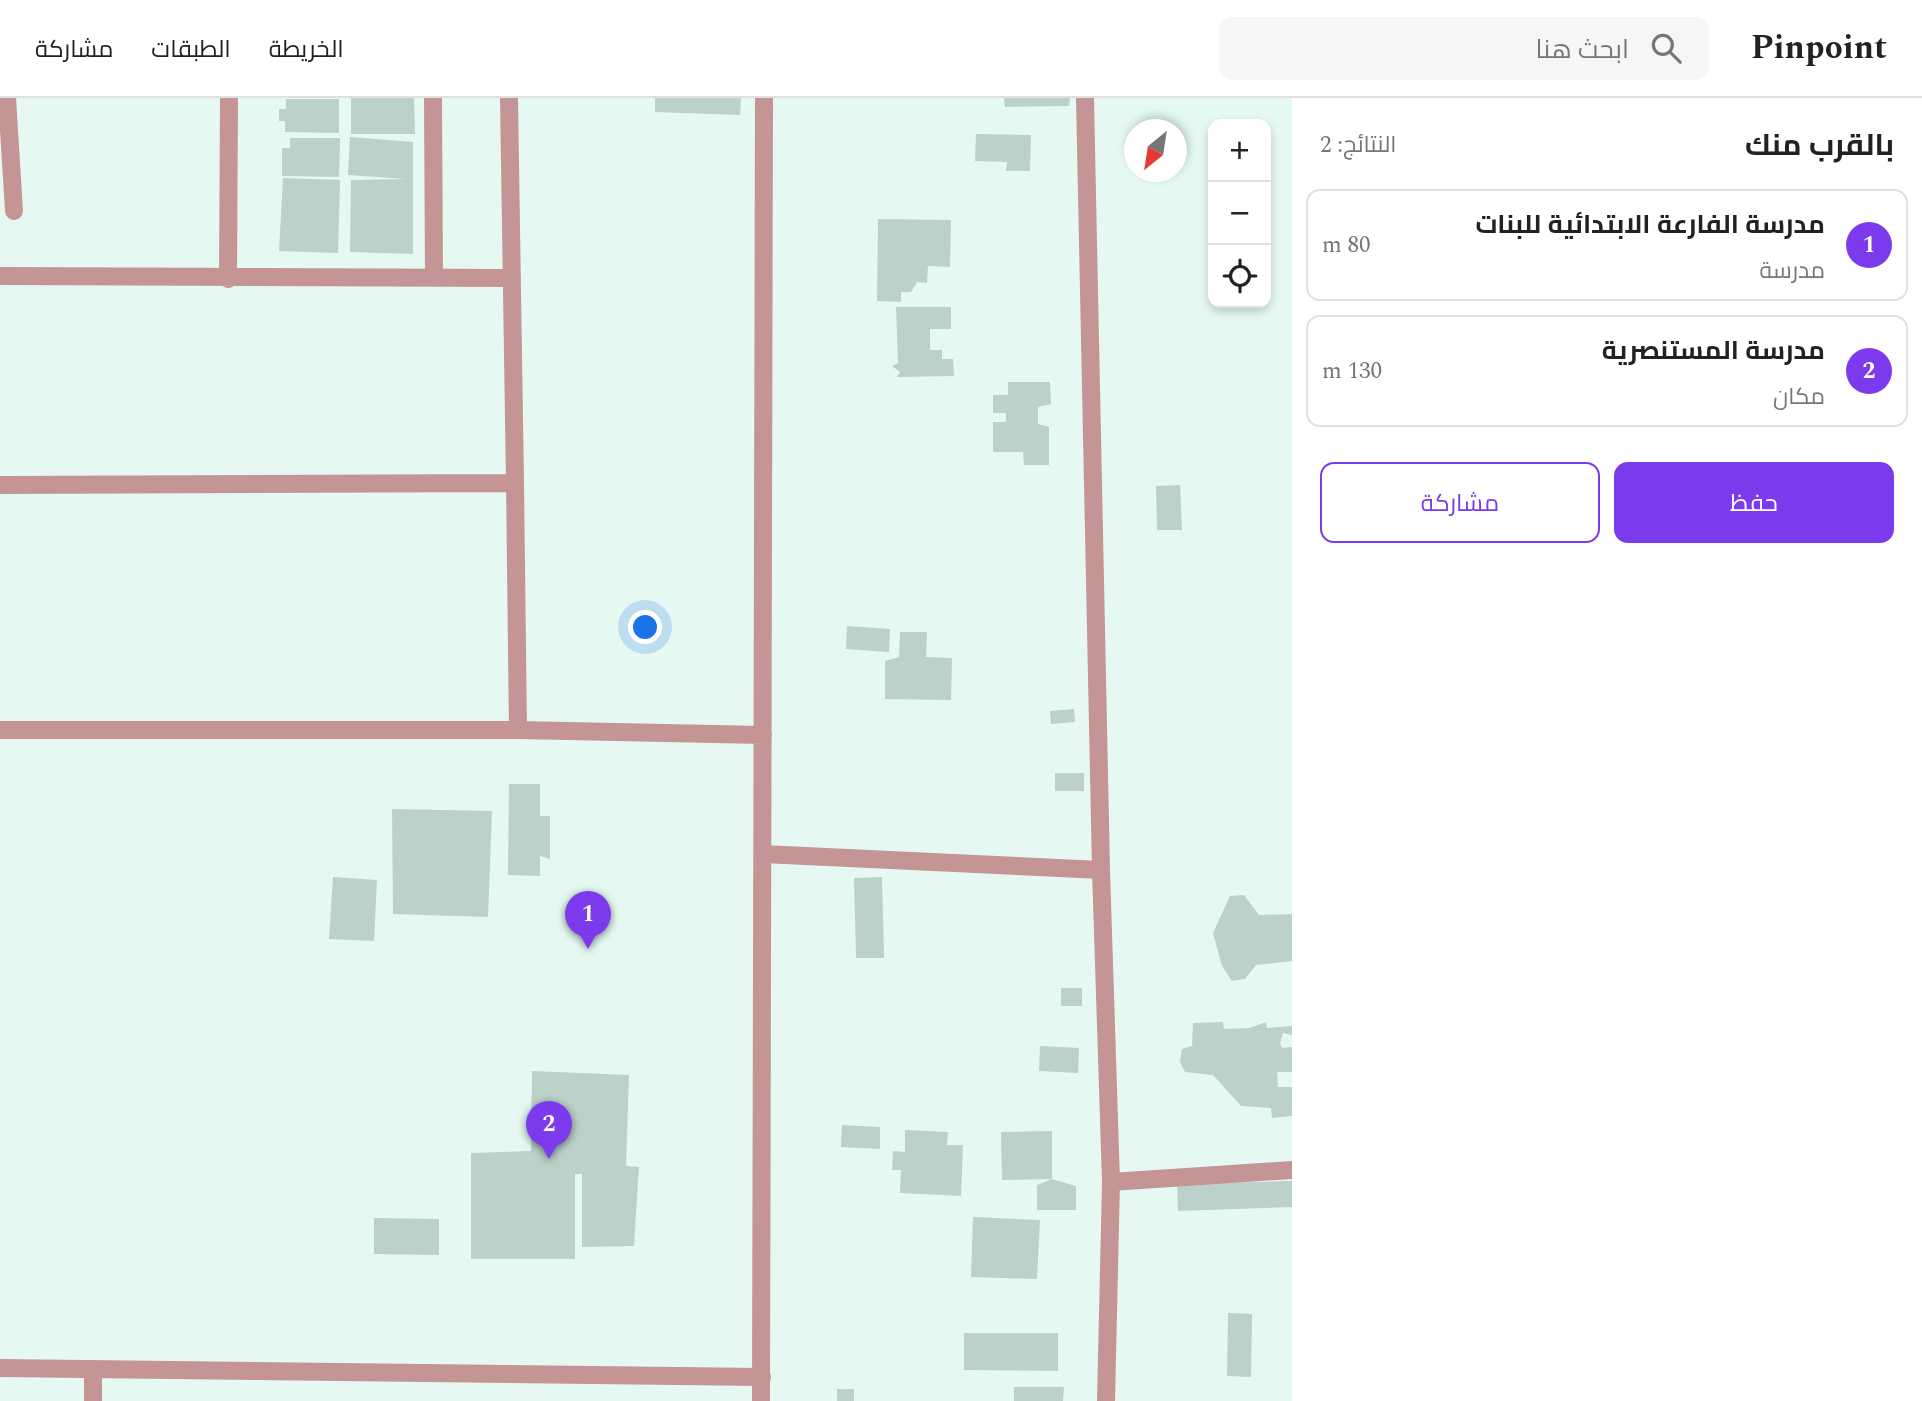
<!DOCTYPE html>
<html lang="ar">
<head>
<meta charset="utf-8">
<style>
  :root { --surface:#fff; --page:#f6f6f6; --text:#222; --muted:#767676; --line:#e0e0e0; --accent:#7c3aed }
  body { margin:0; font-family:Spectral,Cairo,serif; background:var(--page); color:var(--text); direction:rtl }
  .controls { position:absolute; right:21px; top:21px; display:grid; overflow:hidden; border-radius:14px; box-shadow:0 4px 10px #0003 }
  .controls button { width:63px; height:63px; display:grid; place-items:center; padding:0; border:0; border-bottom:2px solid var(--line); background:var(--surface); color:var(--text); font:35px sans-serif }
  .compass { position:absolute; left:1124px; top:21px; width:63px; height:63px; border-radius:50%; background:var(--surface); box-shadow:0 4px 10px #0003; rotate:210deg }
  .you { position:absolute; left:646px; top:530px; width:24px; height:24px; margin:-18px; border:5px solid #fff; border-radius:50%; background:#1a73e8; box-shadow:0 0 0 10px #1a73e833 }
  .badge { display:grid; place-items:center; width:46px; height:46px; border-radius:50%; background:var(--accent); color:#fff; font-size:23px; font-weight:700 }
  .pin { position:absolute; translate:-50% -58px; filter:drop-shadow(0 2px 4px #0008) }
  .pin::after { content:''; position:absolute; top:37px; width:24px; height:21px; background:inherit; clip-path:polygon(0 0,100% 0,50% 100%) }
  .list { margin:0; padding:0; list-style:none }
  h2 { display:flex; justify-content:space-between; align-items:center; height:91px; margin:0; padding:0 28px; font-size:30px }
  h2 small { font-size:23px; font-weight:400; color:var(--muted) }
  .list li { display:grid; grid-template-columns:46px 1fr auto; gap:21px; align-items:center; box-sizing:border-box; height:112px; margin:0 14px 14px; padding:0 14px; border:2px solid var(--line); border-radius:14px }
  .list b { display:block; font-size:26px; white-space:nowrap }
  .list p { margin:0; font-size:23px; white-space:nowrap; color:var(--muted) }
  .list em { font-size:23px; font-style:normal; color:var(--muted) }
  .actions { display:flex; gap:14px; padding:21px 28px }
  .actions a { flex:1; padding:16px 0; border:2px solid var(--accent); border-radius:14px; text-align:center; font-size:24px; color:var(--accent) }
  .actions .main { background:var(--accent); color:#fff }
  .icon { flex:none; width:38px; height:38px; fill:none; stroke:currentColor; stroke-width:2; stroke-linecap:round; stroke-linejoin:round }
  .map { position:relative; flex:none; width:1292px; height:1303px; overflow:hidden; direction:ltr }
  header { display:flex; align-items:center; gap:42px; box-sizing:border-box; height:98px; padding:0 35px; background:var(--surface); border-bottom:2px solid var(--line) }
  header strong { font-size:33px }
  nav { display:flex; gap:38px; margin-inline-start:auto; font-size:24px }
  .search { width:490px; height:63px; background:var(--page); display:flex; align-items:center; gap:18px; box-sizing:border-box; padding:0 24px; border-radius:14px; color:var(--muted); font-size:26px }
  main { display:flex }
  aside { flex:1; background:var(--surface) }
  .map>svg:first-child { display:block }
</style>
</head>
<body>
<header>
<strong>Pinpoint</strong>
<div class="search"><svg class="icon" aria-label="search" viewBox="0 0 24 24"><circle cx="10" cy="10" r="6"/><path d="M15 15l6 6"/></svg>ابحث هنا</div>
<nav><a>الخريطة</a><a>الطبقات</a><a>مشاركة</a></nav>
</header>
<main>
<aside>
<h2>بالقرب منك<small>النتائج: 2</small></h2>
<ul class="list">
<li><span class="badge">1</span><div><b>مدرسة الفارعة الابتدائية للبنات</b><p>مدرسة</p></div><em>80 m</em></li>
<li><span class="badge">2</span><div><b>مدرسة المستنصرية</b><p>مكان</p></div><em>130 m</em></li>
</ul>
<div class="actions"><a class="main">حفظ</a><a>مشاركة</a></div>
</aside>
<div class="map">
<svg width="1292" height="1303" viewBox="0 0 1292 1303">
  <rect width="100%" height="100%" fill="#e5f9f2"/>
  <path fill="#bdd1cb" d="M351 0H414L415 36H351Z
    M655 0H741L740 17 655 14Z
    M1004 0H1070L1069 8 1005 9Z
    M286 1H339V35L285 34V23H279V11H286Z
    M976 36 1031 37 1030 73H1006L1007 64 975 63Z
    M350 39 413 44V156L350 154 351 82 405 81 348 77Z
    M290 40H340L339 79 282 78V50H290Z
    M283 80 340 82 338 155 279 153Z
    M878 121 951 122 950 169 928 168 927 185 917 184 911 194H901V204L877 203Z
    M896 209H951V231H930V252H942V261H953L954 278 897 279 900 274 892 268 898 265Z
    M1008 284H1050L1051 306 1038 309V326L1049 329V367H1024L1023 354H993V324H1006V315H993V297H1008Z
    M1180 387 1182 432H1157L1156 388Z
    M847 528 890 531 889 554 846 551Z
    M900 534H927L926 559 952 560 951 602 885 601V563L899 559Z
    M1074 611 1075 624 1051 626 1050 613Z
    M1055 675H1084V693H1055Z
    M509 686H540V718H550V761L540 758V778L508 777Z
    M392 711 492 713 488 819 393 816Z
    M333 779 377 782 374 843 329 841Z
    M882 779 884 860H856L854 780Z
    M1244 797 1259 817 1292 816V863L1256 867 1245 881 1232 883 1222 868 1213 835 1230 798Z
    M1061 890H1082V908H1061Z
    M1223 924 1224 931 1250 930 1266 924 1267 930 1292 928V937L1283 935 1280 945 1282 950 1292 949V974H1277L1278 989H1292V1018L1272 1020 1271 1010 1241 1008 1213 977 1185 974 1180 964 1182 951 1192 948 1193 925Z
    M1040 948 1079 950 1078 975 1039 973Z
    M532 973 629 977 626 1068 639 1069 634 1148 582 1149V1076H575V1161H471V1055L531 1053Z
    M842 1027 880 1029V1051L841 1049Z
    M905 1032 948 1034 947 1047H963L961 1098 900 1095 901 1072H892L893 1053 905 1054Z
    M1052 1033V1081L1076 1088V1112H1037V1087L1052 1081 1002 1082 1001 1034Z
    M1292 1083V1109L1178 1113 1177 1086Z
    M973 1119 1040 1122 1037 1181 971 1179Z
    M374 1120 439 1121V1157L374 1156Z
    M1228 1215 1252 1216 1251 1279 1227 1278Z
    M964 1235H1058V1273L964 1272Z
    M1014 1289H1064L1063 1303H1014Z
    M837 1291H854V1303H837Z"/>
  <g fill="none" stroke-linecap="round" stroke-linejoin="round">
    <path stroke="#c49594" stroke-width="18" d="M7 0 14 113
      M433 0 434 180
      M1085 0 1101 772 1111 1084
      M0 178 512 180
      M228 181 229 0
      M515 385 518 632
      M0 387 515 385 509 0
      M0 632H518L763 637
      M763 756 1101 772
      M0 1270 762 1279
      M93 1271V1303
      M761 1303 764 0
      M1106 1303 1111 1084 1292 1072"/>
  </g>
</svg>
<div class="controls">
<button>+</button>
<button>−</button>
<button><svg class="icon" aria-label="locate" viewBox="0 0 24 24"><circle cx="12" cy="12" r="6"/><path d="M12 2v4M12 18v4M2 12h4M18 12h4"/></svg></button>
</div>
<svg class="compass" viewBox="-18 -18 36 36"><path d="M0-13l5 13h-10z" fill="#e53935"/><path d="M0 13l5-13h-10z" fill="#767676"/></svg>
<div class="you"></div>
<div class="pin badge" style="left:588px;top:851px">1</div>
<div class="pin badge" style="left:549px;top:1061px">2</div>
</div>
</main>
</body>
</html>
